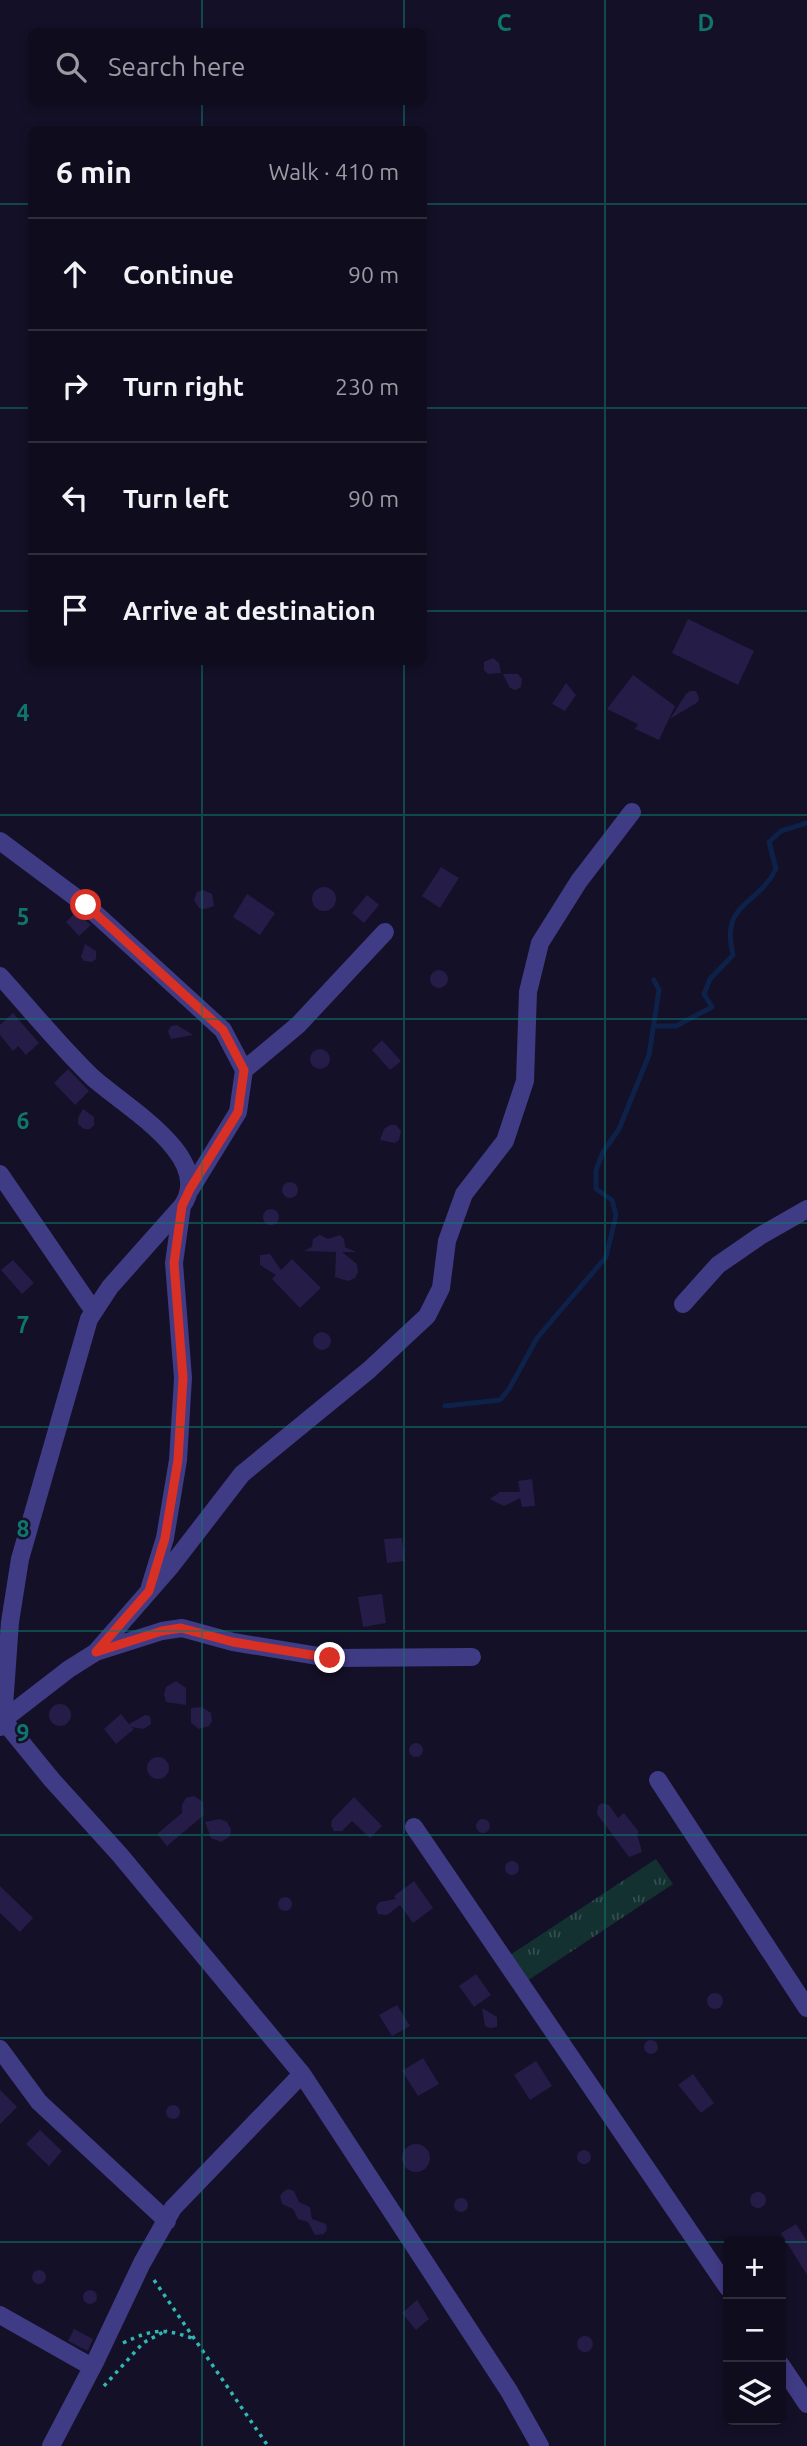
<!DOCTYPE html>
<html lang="en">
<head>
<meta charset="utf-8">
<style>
  :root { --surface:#0f0c1d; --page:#1d1a2a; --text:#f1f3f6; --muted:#9b9ba4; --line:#2f2c3b }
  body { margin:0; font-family:Ubuntu,sans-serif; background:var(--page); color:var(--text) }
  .controls { position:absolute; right:21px; bottom:21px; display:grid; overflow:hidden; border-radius:10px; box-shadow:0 4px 10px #0003 }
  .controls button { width:63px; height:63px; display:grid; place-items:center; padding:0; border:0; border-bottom:2px solid var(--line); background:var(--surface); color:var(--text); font:35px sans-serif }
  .stop { position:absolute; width:21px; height:21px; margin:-16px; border:5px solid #d93025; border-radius:50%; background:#fff }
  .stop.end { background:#d93025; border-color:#fff; box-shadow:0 2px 7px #0008 }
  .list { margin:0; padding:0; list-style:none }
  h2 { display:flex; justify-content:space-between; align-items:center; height:91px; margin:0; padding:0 28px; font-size:30px }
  h2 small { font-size:23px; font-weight:400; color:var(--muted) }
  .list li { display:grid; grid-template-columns:46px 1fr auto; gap:21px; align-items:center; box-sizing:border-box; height:112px; padding:0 28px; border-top:2px solid var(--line) }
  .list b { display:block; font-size:26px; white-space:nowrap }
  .list em { font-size:23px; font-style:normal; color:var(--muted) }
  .icon { flex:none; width:38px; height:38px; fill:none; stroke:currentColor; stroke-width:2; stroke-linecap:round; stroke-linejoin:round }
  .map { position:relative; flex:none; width:807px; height:2446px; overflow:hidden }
  .search { position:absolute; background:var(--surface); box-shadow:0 4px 10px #0003; left:28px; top:28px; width:399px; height:77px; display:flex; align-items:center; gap:18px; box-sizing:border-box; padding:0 24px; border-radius:10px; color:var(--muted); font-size:26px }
  .panel { position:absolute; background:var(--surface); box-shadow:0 4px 10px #0003; left:28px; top:126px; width:399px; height:539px; border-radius:10px }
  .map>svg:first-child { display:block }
</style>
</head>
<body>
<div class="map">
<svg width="807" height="2446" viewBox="0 0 807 2446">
  <defs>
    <pattern id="park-tufts" width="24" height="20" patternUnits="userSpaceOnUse" patternTransform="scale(1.75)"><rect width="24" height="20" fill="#133131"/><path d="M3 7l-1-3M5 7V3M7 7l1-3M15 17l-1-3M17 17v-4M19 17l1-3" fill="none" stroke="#354e50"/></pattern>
  </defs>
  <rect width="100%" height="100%" fill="#141027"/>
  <path fill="url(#park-tufts)" d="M656 1859 673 1884 527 1981 510 1955Z"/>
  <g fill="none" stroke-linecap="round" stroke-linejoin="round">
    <path stroke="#0d2149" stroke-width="5" d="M655 1026H676L712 1007 704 994 710 979 733 955C720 902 757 907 776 869L769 842 781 831 807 823
      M445 1406 500 1400 509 1389 537 1338 606 1257 616 1215 612 1200 596 1189V1170L603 1152 619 1129 649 1055 659 990 654 980"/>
  </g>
  <path fill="#261c48" d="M688 619 754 651 738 685 672 653Z
    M493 658 499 663 501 673 488 674 484 670V662Z
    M503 674H518L522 679 521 687 515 690 510 688Z
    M633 675 675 706 659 740 635 729 638 724 607 709Z
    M566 683 576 695 565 711 552 704Z
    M690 691H696L699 698 698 702 670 719 686 694Z
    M441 867 459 878 440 908 422 896Z
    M312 899a12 12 0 1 1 24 0a12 12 0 1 1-24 0Z
    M203 890 212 894 214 906 205 909 199 908 194 900 197 892Z
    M247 894 275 913 260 935 233 917Z
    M367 895 379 905 364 923 352 913Z
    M76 912 91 925 79 936 66 922Z
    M85 944 96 951V959L92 962 84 961 81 957Z
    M430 979a9 9 0 1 1 18 0a9 9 0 1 1-18 0Z
    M13 1013 39 1043 26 1055 18 1046 13 1051 0 1035V1025Z
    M177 1025 193 1035 171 1039 168 1031 171 1026Z
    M382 1040 401 1061 390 1070 372 1050Z
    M310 1059a10 10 0 1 1 20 0a10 10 0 1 1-20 0Z
    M68 1069 89 1091 75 1105 54 1083Z
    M83 1109 94 1117V1125L90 1129H84L78 1124V1118Z
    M390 1125H396L401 1131 399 1140 395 1143 380 1140 384 1129Z
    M282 1190a8 8 0 1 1 16 0a8 8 0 1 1-16 0Z
    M263 1217a8 8 0 1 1 16 0a8 8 0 1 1-16 0Z
    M320 1235 328 1239 340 1235 344 1239 345 1247 356 1252H342L357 1264 358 1272 355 1278 348 1281 335 1277 336 1252 304 1251 312 1247 313 1239Z
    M270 1254 281 1270 292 1259 321 1288 300 1308 272 1279 276 1275 260 1265V1255Z
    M13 1260 34 1283 22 1294 1 1270Z
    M313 1341a9 9 0 1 1 18 0a9 9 0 1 1-18 0Z
    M532 1479 535 1506 522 1507 520 1498 504 1506 490 1499 500 1492H520L518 1481Z
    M402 1538 405 1561 387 1563 384 1539Z
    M382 1594 386 1623 363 1627 358 1597Z
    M176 1681 186 1688V1705L166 1702 164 1694 166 1687Z
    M49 1715a11 11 0 1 1 22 0a11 11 0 1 1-22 0Z
    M202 1707 211 1713 212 1721 209 1726 199 1729 191 1723V1708Z
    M121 1714 129 1724 145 1715 150 1716 151 1724 144 1729 131 1727 134 1729 116 1744 104 1729Z
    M409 1750a7 7 0 1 1 14 0a7 7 0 1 1-14 0Z
    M147 1768a11 11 0 1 1 22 0a11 11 0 1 1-22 0Z
    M194 1796 203 1802 204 1815 167 1846 157 1834 182 1813V1805L186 1798Z
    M354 1797 382 1826 370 1838 352 1821 342 1831H334L331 1825 332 1820Z
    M602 1803 609 1805 618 1818 624 1813 639 1832 637 1834 642 1852 629 1857 597 1814 598 1806Z
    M476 1826a7 7 0 1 1 14 0a7 7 0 1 1-14 0Z
    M220 1819 227 1822 231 1829 230 1836 221 1842 211 1838 205 1822Z
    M505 1868a7 7 0 1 1 14 0a7 7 0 1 1-14 0Z
    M414 1881 433 1908 413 1923 400 1905 387 1915 378 1914 376 1907 379 1902 396 1899 394 1896Z
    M0 1886 33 1918 20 1932 0 1913Z
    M278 1904a7 7 0 1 1 14 0a7 7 0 1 1-14 0Z
    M476 1974 491 1995 474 2007 459 1986Z
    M707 2001a8 8 0 1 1 16 0a8 8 0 1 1-16 0Z
    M397 2005 410 2026 392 2036 379 2015Z
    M482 2008 497 2017V2027L490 2028 485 2026Z
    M644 2047a7 7 0 1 1 14 0a7 7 0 1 1-14 0Z
    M423 2058 439 2084 418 2096 402 2071Z
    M536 2061 552 2086 530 2100 514 2075Z
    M693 2074 714 2103 701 2113 678 2085Z
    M0 2090 17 2107 0 2124Z
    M166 2112a7 7 0 1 1 14 0a7 7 0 1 1-14 0Z
    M40 2130 62 2151 49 2166 26 2144Z
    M402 2158a14 14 0 1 1 28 0a14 14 0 1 1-28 0Z
    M577 2157a7 7 0 1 1 14 0a7 7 0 1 1-14 0Z
    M288 2189 294 2191 299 2202 310 2207 312 2219 326 2224 327 2229 324 2234 315 2235 308 2222 298 2219 293 2209 282 2204 280 2196 283 2192Z
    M750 2200a8 8 0 1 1 16 0a8 8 0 1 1-16 0Z
    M454 2205a7 7 0 1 1 14 0a7 7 0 1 1-14 0Z
    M796 2224 807 2241V2275L781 2233Z
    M32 2277a7 7 0 1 1 14 0a7 7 0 1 1-14 0Z
    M83 2297a7 7 0 1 1 14 0a7 7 0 1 1-14 0Z
    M417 2300 429 2319 416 2330 402 2313Z
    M74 2329 93 2339 88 2351 68 2341Z
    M577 2344a8 8 0 1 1 16 0a8 8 0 1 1-16 0Z"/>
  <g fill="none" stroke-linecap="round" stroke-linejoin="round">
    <path stroke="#30b8b4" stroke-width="3.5" stroke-dasharray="3.5 5" stroke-linecap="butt" d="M154 2280 268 2446
      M123 2343C153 2329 162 2328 192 2338
      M104 2386 143 2343 167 2330"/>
    <path stroke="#403b85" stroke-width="18" d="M0 841 86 905 223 1030 244 1070 238 1112 190 1190
      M0 976C30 1009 59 1045 91 1076 119 1103 217 1157 182 1206L110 1287 89 1319 20 1559 10 1622 3 1720 1 1727
      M244 1070 298 1025 385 932
      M0 1174 93 1310
      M683 1304 718 1265 760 1236 807 1209
      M150 1587 165 1538 178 1460 183 1378 174 1263 182 1206
      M96 1652 162 1631 182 1628 233 1642 330 1658 472 1657
      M0 1720H3L52 1780 120 1855 302 2074 509 2391 540 2446
      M3 1720 69 1669 96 1652 171 1566 242 1474 369 1370 427 1316 441 1288 447 1241 464 1194 505 1141 525 1081 528 992 540 943 579 881 632 812
      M658 1780 807 2008
      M414 1827 728 2288
      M0 2049 39 2102 167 2221
      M0 2315 92 2367
      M781 2365 807 2404
      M51 2446 96 2360 142 2263 173 2208 302 2074"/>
  </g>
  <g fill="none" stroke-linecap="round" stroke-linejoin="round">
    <path stroke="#d93025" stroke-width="9" d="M86 905 223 1030 244 1070 238 1112 190 1189 182 1206 174 1263 183 1378 178 1460 165 1538 149 1591 96 1652 162 1631 181 1628 233 1642 330 1658"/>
  </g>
  <path fill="none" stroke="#0f766e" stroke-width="2" stroke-opacity="0.55" d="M202 0V32M404 0V32M605 0V2446M202 102V130M404 102V130M0 204H32M424 204H807M0 408H32M424 408H807M0 611H32M424 611H807M202 662V2446M404 662V2446M0 815H807M0 1019H807M0 1223H807M0 1427H807M0 1631H807M0 1835H807M0 2038H807M0 2242H728M781 2242H807"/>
  <g font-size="23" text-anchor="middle" font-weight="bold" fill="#0f766e" stroke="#141027" stroke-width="5" stroke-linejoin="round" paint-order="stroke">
    <text x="504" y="31">C</text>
    <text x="706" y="31">D</text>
    <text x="23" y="721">4</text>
    <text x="23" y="925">5</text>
    <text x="23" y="1129">6</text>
    <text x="23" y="1333">7</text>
    <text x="23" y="1537">8</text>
    <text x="23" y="1741">9</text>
  </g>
</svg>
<div class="controls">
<button>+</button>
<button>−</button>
<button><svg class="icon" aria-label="layers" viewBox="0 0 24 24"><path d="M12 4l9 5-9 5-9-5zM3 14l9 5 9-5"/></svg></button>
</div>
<div class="stop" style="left:86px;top:905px"></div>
<div class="stop end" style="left:330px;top:1658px"></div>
<div class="search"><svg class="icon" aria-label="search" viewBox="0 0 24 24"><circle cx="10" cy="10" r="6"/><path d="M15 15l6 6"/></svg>Search here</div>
<section class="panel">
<h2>6 min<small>Walk · 410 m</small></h2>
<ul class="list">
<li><svg class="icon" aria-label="ahead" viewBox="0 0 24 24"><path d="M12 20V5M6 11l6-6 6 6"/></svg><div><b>Continue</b></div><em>90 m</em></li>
<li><svg class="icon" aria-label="right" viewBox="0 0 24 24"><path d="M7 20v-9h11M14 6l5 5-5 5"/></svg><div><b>Turn right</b></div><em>230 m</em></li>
<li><svg class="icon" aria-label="left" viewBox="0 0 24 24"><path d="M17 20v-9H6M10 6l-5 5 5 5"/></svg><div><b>Turn left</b></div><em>90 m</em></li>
<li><svg class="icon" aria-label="arrive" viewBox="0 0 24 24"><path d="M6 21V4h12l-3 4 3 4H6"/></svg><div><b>Arrive at destination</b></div></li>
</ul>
</section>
</div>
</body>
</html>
